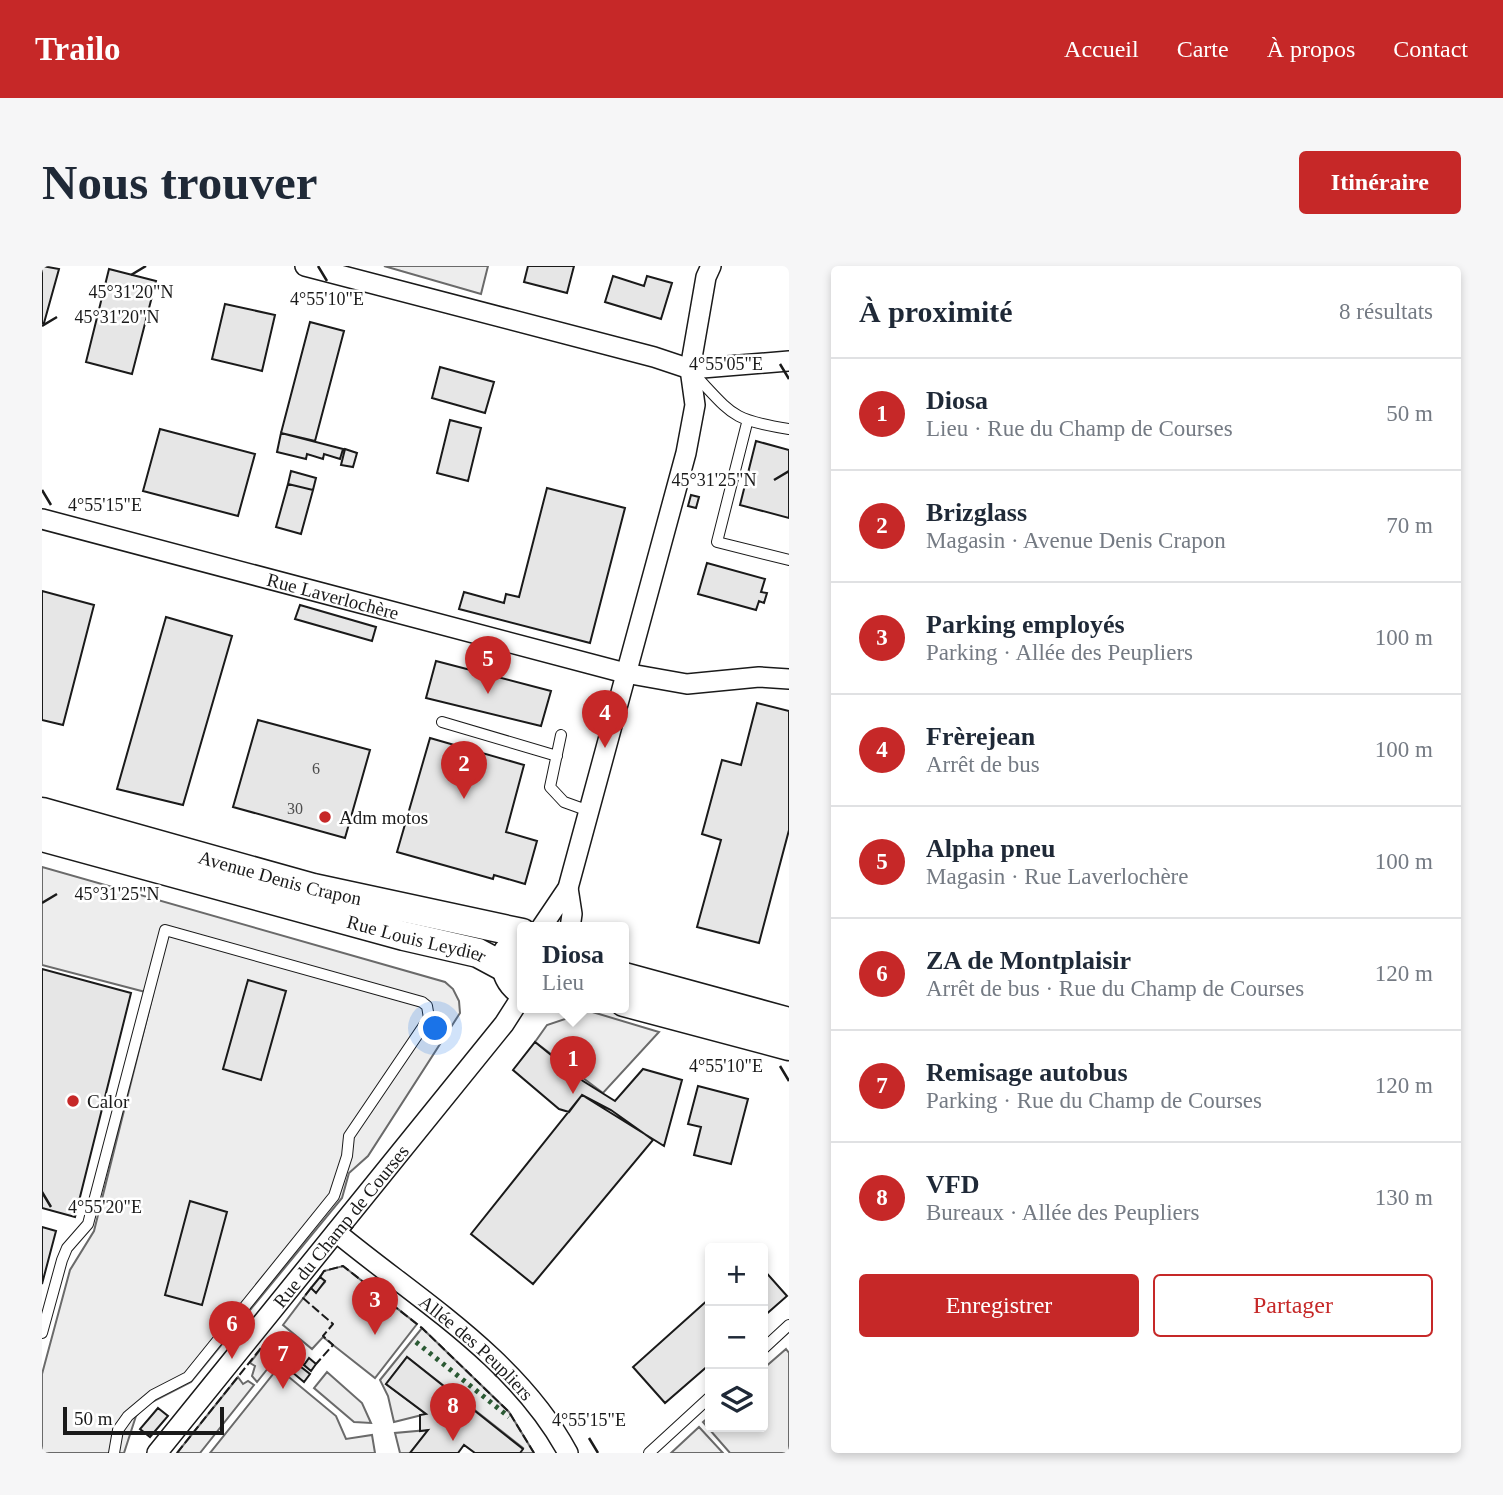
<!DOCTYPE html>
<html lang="fr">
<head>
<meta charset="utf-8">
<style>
  :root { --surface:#fff; --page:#f6f6f7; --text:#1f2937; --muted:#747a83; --line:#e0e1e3; --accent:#c62828 }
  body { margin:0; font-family:Georgia,serif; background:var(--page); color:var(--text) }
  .controls { position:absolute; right:21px; bottom:21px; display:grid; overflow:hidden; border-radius:7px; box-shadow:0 4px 10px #0003 }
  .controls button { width:63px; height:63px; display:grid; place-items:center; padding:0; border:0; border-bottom:2px solid var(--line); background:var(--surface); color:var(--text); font:35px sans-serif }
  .scale { position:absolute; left:21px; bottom:18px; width:161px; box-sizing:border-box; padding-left:7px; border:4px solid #1a1a1a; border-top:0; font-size:19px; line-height:24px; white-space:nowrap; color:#1a1a1a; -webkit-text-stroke:5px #fff; paint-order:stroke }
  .you { position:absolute; left:394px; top:763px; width:24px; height:24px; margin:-18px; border:5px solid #fff; border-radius:50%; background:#1a73e8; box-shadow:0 0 0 10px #1a73e833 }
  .badge { display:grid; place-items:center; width:46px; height:46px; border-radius:50%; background:var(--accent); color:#fff; font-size:23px; font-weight:700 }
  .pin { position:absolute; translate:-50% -58px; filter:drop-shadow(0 2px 4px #0008) }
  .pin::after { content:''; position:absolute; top:37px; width:24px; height:21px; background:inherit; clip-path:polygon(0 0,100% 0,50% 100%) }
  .popup { position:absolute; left:475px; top:656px; width:112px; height:91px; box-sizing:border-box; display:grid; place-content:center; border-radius:7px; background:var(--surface); filter:drop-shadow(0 2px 5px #0005); font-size:23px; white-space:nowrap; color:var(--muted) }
  .popup b { font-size:26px; color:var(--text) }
  .popup::after { content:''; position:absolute; left:50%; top:100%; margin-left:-14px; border:14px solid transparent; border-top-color:var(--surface) }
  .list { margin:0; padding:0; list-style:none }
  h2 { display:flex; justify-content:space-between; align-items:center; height:91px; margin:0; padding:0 28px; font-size:30px }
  h2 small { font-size:23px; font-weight:400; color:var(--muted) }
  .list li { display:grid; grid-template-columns:46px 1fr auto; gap:21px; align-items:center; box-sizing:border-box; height:112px; padding:0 28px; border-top:2px solid var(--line) }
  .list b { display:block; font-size:26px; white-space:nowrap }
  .list p { margin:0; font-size:23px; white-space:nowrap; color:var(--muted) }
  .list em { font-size:23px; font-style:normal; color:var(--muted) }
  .actions { display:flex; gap:14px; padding:21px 28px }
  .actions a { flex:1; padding:16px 0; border:2px solid var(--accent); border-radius:7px; text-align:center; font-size:24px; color:var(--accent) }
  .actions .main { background:var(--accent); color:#fff }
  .icon { flex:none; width:38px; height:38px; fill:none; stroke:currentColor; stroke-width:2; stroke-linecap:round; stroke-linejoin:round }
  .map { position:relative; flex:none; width:747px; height:1187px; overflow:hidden; border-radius:7px }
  header { display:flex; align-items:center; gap:42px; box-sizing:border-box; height:98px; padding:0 35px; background:var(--accent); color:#fff }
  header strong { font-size:33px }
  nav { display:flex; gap:38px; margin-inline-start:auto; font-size:24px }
  .intro { display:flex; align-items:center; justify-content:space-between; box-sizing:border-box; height:168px; padding:0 42px }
  h1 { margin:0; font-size:49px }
  .button { padding:18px 32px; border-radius:7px; background:var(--accent); color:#fff; font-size:24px; font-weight:700 }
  main { display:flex; gap:42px; padding:0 42px }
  aside { flex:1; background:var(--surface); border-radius:7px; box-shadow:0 4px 10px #0003 }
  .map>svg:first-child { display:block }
</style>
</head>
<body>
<header>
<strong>Trailo</strong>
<nav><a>Accueil</a><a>Carte</a><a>À propos</a><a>Contact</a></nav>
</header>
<div class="intro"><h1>Nous trouver</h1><a class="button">Itinéraire</a></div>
<main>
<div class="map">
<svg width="747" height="1187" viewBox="0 0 747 1187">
  <rect width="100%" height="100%" fill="#fff"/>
  <path fill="#ededed" stroke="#6a6a6a" stroke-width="2" d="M342 0H446L439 28Z
    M0 601 403 716 411 723 417 735 418 747 326 890 307 907 300 932 149 1116 104 1139 94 1150 82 1187H0V1108L28 1004 52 965 111 728 0 699Z
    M547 745 617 766 561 827 493 776 505 759Z
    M301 1000 375 1058 333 1112 281 1071 270 1083 241 1059 269 1022 274 1026 283 1016 278 1011 282 1005Z
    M380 1062 467 1146 492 1187H478L481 1182 365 1091 344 1118 384 1148 352 1156 346 1130 338 1114Z
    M227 1072 242 1083 240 1091 237 1096H231L215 1116 210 1110 213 1100 208 1097Z
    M744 1083 747 1087V1187H688L661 1156 668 1150V1161H721V1103Z
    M236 1102 294 1150 304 1173 330 1169 333 1187H168Z
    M285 1106 320 1137 329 1157 312 1156 272 1122Z
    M196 1111 201 1118 206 1115 212 1119 158 1187H135Z
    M657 1161 681 1187H629Z
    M386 1164 368 1187H358L353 1167Z"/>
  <path fill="#e6e6e6" stroke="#1a1a1a" stroke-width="2" d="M0 0 17 3 2 57H0Z
    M486 0H532L525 27 482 16Z
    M67 3 114 15 90 108 44 96Z
    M571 10 602 20 605 10 630 17 619 53 563 36Z
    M183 38 233 49 220 105 170 93Z
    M268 56 302 65 273 175 239 167Z
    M398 101 452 116 443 147 390 132Z
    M408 154 439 162 426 215 395 207Z
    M118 163 213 188 196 250 101 225Z
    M239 167 301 183 298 193 282 188 281 193 265 188 264 193 235 186Z
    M714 175 747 184V252L698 239Z
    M303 183 315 187 311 201 299 199Z
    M249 205 274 212 271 224 246 218Z
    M246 218 271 224 259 268 234 261Z
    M505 222 583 242 548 377 417 343 422 326 462 337 464 328 477 331Z
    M649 229 657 231 654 242 646 240Z
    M665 297 723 313 719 326 725 327 722 337 717 335 714 344 656 328Z
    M0 325 52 339 21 459 0 454Z
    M258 339 334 361 330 375 253 353Z
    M124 351 190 370 141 539 75 523Z
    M394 395 509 425 499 460 384 432Z
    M715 437 747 445V564L717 677 655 661 679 574 660 568 680 494 699 499Z
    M216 454 328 484 303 572 191 541Z
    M388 472 482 499 464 566 495 575 483 618 452 609 451 613 355 586Z
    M0 703 89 727 33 951 0 942Z
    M206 714 244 725 219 814 181 803Z
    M493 776 541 815 573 835 601 803 640 814 622 880 540 829 527 846 517 843 471 804Z
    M656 820 706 833 689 898 652 889 659 861 646 858Z
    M540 829 569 844 611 874 491 1018 429 968Z
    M148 935 185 946 160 1039 123 1029Z
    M0 961 14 965 0 1018Z
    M721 1003 745 1030 721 1051Z
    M278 1011 283 1015 274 1027 269 1022Z
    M668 1032V1098L623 1137 591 1101Z
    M365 1091 481 1183 478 1187H433L422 1179 416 1187H368L386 1164 378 1165V1149L384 1148 344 1118Z
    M267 1092 274 1098 269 1105 262 1099Z
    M250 1094 268 1108 262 1116 244 1101Z
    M116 1142 126 1150 108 1171 98 1163Z"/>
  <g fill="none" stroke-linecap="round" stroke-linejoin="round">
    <defs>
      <path id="lane" d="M652 108C691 149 689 154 747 163
        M705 157 675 276 747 294
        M400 456 515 490
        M519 469 508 521 522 536 547 545
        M0 1067 20 994 25 982 46 958 123 664 380 736 385 740 387 752 307 870 305 890 292 930 146 1111 111 1129 86 1150 76 1164 72 1187
        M721 1083 747 1059
        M607 1187 668 1131"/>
      <g id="street">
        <path d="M263 0 612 91 648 103 747 95"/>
        <path id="s1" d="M0 253 583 407 645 418 717 411 747 413"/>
        <path d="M526 622 530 648 528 662"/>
        <path d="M499 662 526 622 644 187 653 139 648 103 664 11 669 0"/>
        <path id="s2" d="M294 966C375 1033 475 1092 526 1187"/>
        <path id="s3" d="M115 1187 462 758 480 730"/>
      </g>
      <g id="secondary">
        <path id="s4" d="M0 546 271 622 480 667"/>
        <path id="s5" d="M0 571 362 670 436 687 464 702"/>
        <path d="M466 686C462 702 466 715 480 725"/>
        <path d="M582 711 747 756"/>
        <path d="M582 736 747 780"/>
      </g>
    </defs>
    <use href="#lane" stroke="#1a1a1a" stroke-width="12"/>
    <use href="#street" stroke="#1a1a1a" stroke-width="22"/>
    <use href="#secondary" stroke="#1a1a1a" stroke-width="31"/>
    <use href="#lane" stroke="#fff" stroke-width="10"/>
    <use href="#street" stroke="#fff" stroke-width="19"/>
    <use href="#secondary" stroke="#fff" stroke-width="28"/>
    <path stroke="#2b5a34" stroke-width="5" stroke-dasharray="3.5 5" stroke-linecap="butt" d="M374 1076 467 1151"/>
    <path stroke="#1a1a1a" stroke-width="2" stroke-dasharray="9 3.5" stroke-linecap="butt" d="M278 1011 282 1005 301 1000 380 1062 467 1146 492 1187
      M269 1022 261 1032 291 1058 281 1070 291 1079 274 1098
      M135 1187 227 1072 262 1099"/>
  </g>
  <path fill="none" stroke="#1a1a1a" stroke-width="2.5" d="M276 0 285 15M89 9 104 0M0 60 15 51M738 98 747 113M732 214 747 205M0 224 9 239M0 637 15 628M738 800 747 815M0 926 9 941M547 1172 556 1187"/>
  <g fill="#c62828" stroke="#fff" stroke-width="2.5">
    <circle cx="283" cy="551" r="7"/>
    <circle cx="31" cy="835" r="7"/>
  </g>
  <g text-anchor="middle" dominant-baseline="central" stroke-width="5" stroke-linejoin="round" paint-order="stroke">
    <g font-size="16" fill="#4d4d4d">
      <text x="274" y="502">6</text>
      <text x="253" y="542">30</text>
    </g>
    <g font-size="19" fill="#1a1a1a" stroke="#fff">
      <text stroke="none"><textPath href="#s1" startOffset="301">Rue Laverlochère</textPath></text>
      <text stroke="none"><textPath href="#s4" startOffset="247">Avenue Denis Crapon</textPath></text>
      <text stroke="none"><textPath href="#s5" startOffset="388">Rue Louis Leydier</textPath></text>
      <text stroke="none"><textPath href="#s3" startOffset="292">Rue du Champ de Courses</textPath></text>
      <text stroke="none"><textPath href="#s2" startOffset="182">Allée des Peupliers</textPath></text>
    </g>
    <g font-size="19" fill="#1a1a1a" stroke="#fff" text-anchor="start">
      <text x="297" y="551">Adm motos</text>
      <text x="45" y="835">Calor</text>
    </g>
  </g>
  <g font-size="18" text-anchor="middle" fill="#1a1a1a" stroke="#fff" stroke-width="5" stroke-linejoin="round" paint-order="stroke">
    <text x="89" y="32">45°31'20"N</text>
    <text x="285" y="39">4°55'10"E</text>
    <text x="75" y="57">45°31'20"N</text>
    <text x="684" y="104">4°55'05"E</text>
    <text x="672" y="220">45°31'25"N</text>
    <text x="63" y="245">4°55'15"E</text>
    <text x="75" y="634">45°31'25"N</text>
    <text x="684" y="806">4°55'10"E</text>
    <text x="63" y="947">4°55'20"E</text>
    <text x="547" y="1160">4°55'15"E</text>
  </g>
</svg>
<div class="controls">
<button>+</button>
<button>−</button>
<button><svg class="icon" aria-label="layers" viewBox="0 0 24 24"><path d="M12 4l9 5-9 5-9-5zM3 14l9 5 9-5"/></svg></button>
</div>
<div class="scale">50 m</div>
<div class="you"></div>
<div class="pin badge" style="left:531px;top:828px">1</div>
<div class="popup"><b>Diosa</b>Lieu</div>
<div class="pin badge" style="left:422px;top:533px">2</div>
<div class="pin badge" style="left:333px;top:1069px">3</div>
<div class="pin badge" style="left:563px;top:482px">4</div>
<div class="pin badge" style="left:446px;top:428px">5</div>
<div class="pin badge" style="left:190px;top:1093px">6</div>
<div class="pin badge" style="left:241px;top:1123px">7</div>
<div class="pin badge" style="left:411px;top:1175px">8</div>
</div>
<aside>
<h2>À proximité<small>8 résultats</small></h2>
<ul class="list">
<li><span class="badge">1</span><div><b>Diosa</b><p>Lieu · Rue du Champ de Courses</p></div><em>50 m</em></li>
<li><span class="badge">2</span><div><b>Brizglass</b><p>Magasin · Avenue Denis Crapon</p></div><em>70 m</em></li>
<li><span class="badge">3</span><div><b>Parking employés</b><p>Parking · Allée des Peupliers</p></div><em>100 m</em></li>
<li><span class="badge">4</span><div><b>Frèrejean</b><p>Arrêt de bus</p></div><em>100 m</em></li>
<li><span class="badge">5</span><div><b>Alpha pneu</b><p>Magasin · Rue Laverlochère</p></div><em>100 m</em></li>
<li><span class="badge">6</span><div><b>ZA de Montplaisir</b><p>Arrêt de bus · Rue du Champ de Courses</p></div><em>120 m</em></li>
<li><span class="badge">7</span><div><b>Remisage autobus</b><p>Parking · Rue du Champ de Courses</p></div><em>120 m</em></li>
<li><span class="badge">8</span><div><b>VFD</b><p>Bureaux · Allée des Peupliers</p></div><em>130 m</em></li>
</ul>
<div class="actions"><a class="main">Enregistrer</a><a>Partager</a></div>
</aside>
</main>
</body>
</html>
